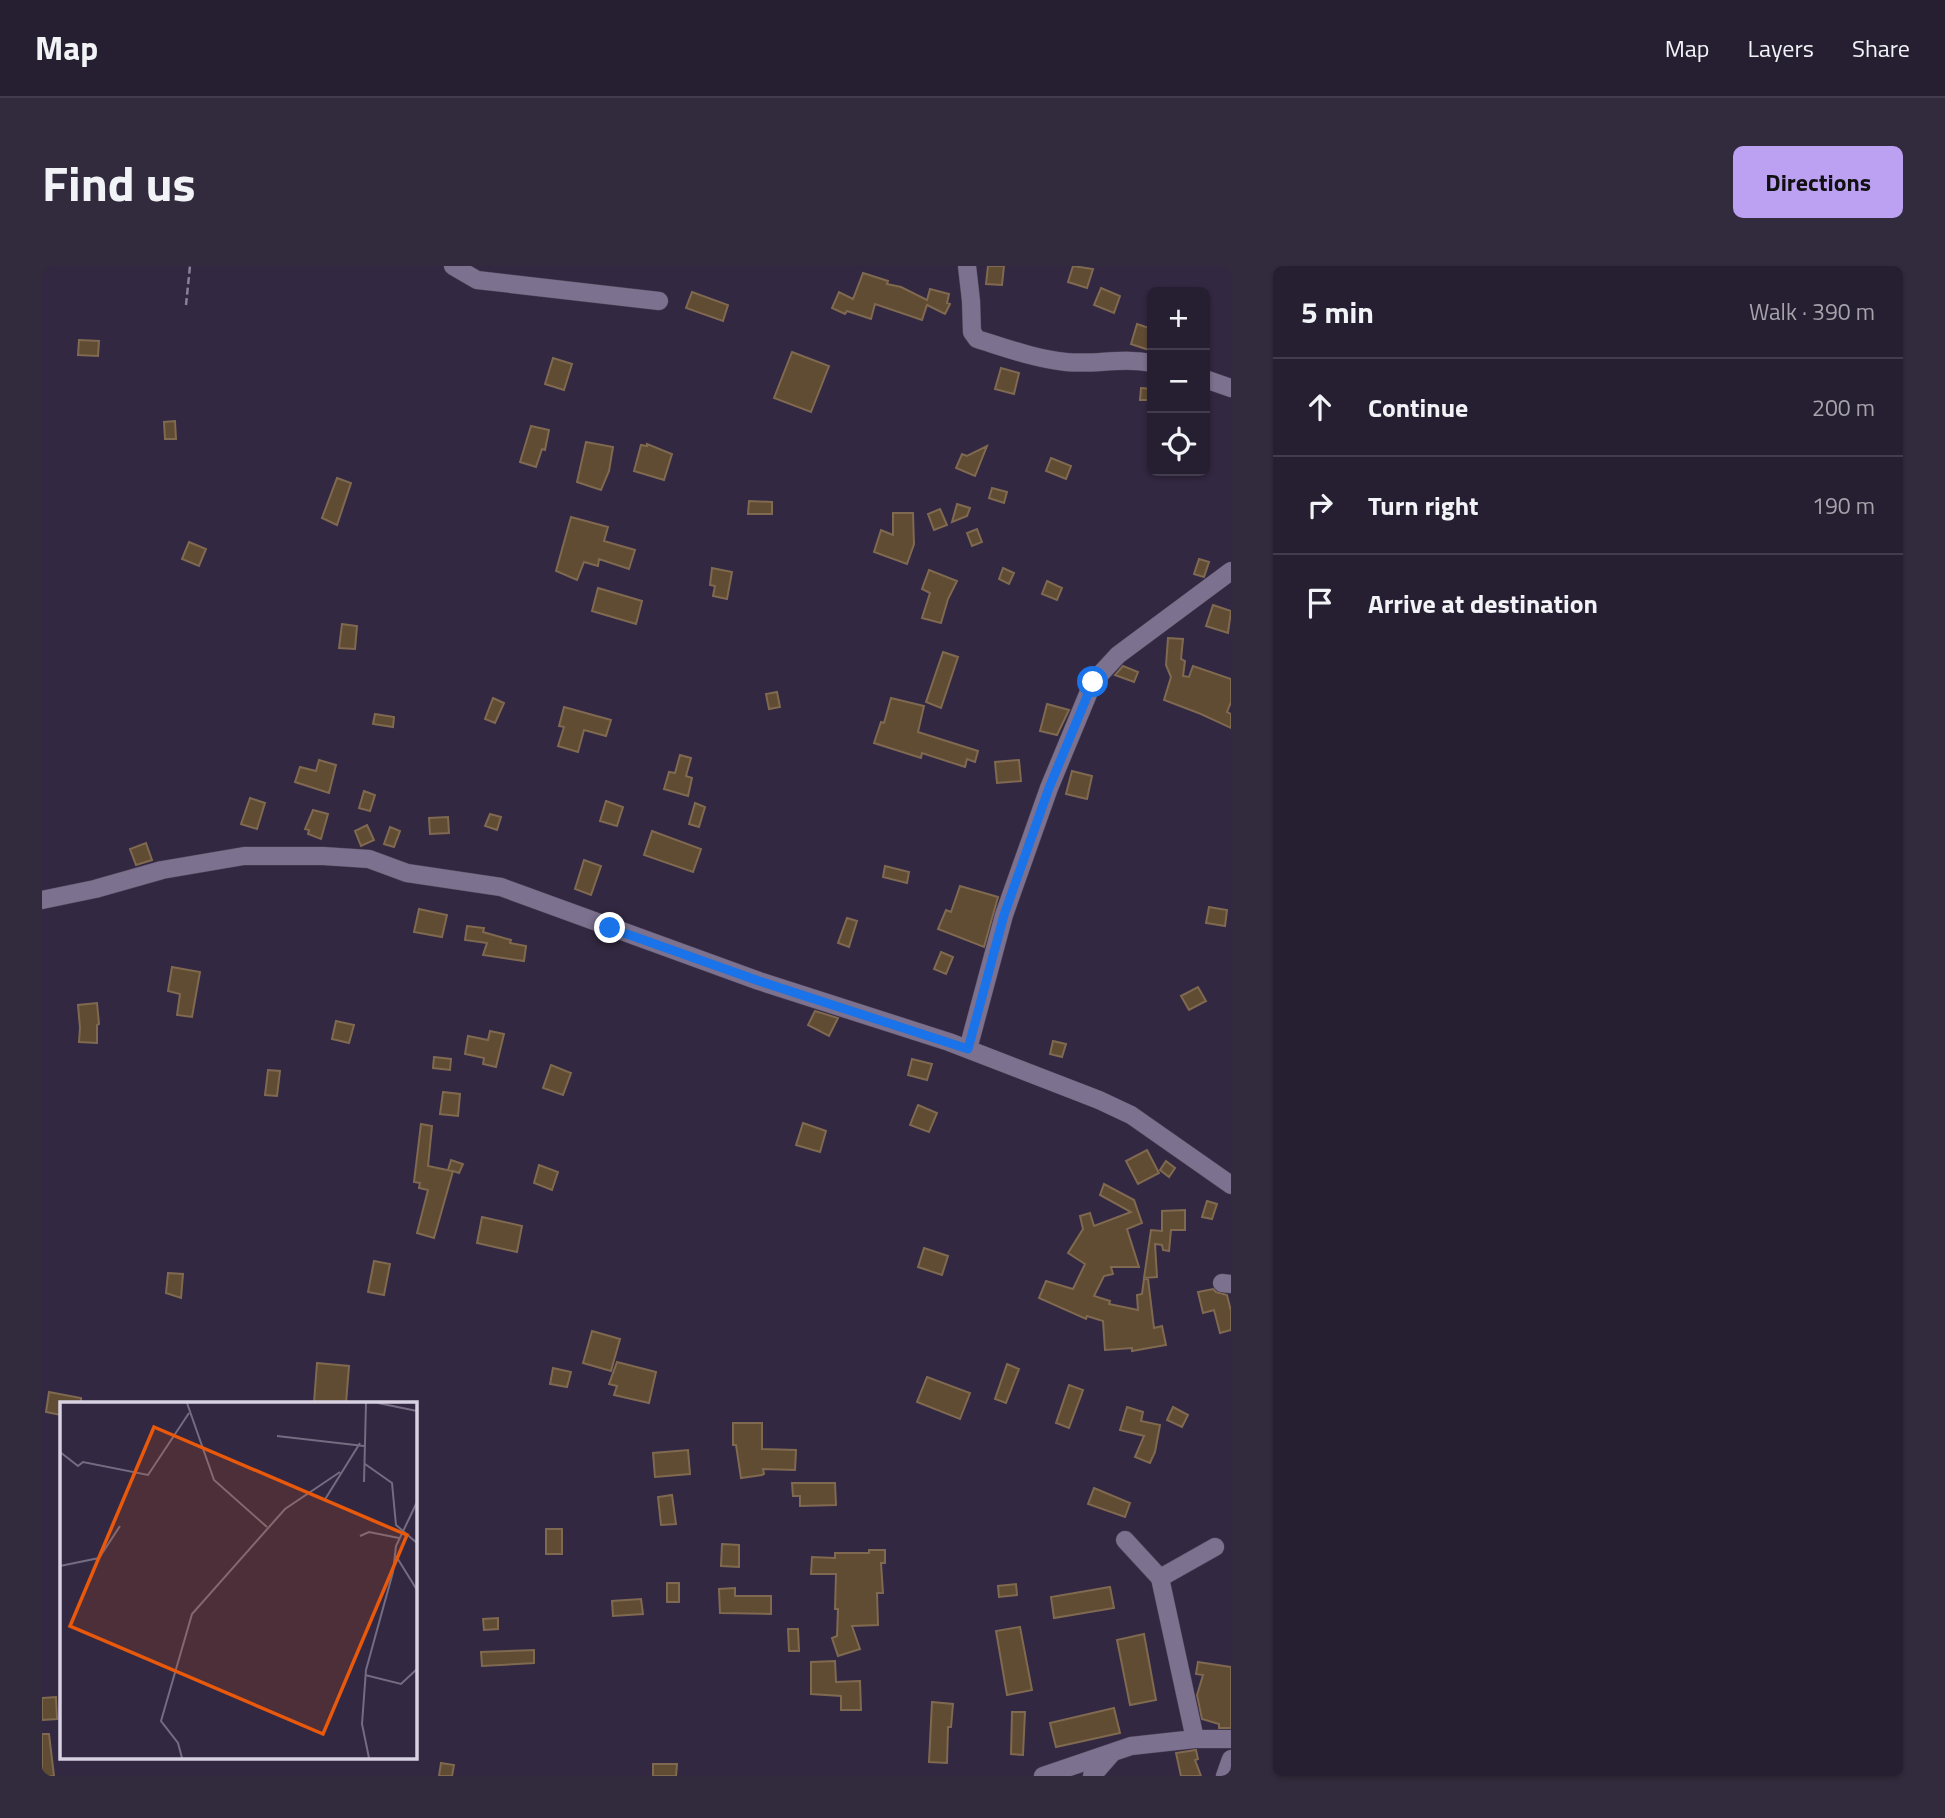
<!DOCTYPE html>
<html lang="en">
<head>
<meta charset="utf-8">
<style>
  :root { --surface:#261e31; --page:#322b3d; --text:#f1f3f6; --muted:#a4a2ab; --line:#423c4d; --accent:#bca0f2 }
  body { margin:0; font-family:"Titillium Web",sans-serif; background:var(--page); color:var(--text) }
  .controls { position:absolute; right:21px; top:21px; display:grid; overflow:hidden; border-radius:10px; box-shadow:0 2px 5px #0004 }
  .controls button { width:63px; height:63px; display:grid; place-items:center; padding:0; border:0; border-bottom:2px solid var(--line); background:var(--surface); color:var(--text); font:35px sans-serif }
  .stop { position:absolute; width:21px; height:21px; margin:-16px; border:5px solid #1a73e8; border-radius:50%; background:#fff }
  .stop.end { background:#1a73e8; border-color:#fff; box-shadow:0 2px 7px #0008 }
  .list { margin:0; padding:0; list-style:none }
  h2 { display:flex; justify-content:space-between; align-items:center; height:91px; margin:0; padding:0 28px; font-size:30px }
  h2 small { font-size:23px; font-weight:400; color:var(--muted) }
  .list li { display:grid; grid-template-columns:46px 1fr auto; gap:21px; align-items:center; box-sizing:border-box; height:98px; padding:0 28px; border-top:2px solid var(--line) }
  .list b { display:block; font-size:26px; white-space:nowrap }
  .list em { font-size:23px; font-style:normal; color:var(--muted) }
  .icon { flex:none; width:38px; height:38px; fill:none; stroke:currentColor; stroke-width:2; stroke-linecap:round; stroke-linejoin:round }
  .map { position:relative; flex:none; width:1189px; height:1510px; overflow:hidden; border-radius:10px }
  header { display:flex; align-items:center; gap:42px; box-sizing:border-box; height:98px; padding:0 35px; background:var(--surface); border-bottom:2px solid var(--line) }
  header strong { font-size:33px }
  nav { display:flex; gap:38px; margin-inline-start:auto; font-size:24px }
  .intro { display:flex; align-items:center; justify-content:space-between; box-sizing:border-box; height:168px; padding:0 42px }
  h1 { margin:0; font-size:49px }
  .button { padding:18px 32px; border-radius:10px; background:var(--accent); color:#111; font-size:24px; font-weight:700 }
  main { display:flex; gap:42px; padding:0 42px }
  aside { flex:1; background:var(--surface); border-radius:10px; box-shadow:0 2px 5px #0004 }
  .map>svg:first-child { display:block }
</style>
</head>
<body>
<header>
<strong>Map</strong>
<nav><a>Map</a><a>Layers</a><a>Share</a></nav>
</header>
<div class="intro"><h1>Find us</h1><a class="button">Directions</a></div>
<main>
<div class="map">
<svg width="1189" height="1510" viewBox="0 0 1189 1510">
  <rect width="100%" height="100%" fill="#322841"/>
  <path fill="#604c33" stroke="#7f6950" stroke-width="2" d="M946 0H962L960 19 944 18Z
    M1031 0 1051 3 1045 22 1026 16Z
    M821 7 846 15 845 18 859 21 885 34 888 23 907 28 905 37 908 38 903 48 885 39 880 54 833 38 829 53 805 45 803 48 790 42 797 26 811 33Z
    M1059 22 1078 30 1072 47 1052 39Z
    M650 26 686 39 681 55 644 42Z
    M1095 58 1110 63V85L1089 78Z
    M37 74 57 75 56 90 36 89Z
    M750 86 787 100 769 146 732 132Z
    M511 92 530 98 522 124 503 118Z
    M959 102 977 107 972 128 953 123Z
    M1099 122 1110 123V134H1098Z
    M133 155 134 173H123L122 156Z
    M489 160 507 164 503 184 500 183 494 201 478 196Z
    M544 176 571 181 567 205 559 224 535 216Z
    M605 178 630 188 622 214 592 205 599 179 605 180Z
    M945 180 933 210 914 202 920 188 925 190Z
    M1009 192 1029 200 1024 213 1004 205Z
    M295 212 309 217 295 259 280 252Z
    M950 222 965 226 962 237 947 232Z
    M707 235 730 236V248H706Z
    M915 238 928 242 925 250 910 256Z
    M898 243 905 259 892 264 886 248Z
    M851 247H871L872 278 865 298 832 286 839 264 851 269Z
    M529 251 566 261 562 275 593 284 587 303 557 293 556 300 542 296 535 314 514 305Z
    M935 263 940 276 930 280 925 267Z
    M147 276 164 283 157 300 140 293Z
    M1157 293 1167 296 1162 311 1152 308Z
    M670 302 690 306 685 333 671 330 673 320 668 319Z
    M961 302 972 307 967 318 957 313Z
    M887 304 915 315 906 333 899 357 880 352 888 327 880 323Z
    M1005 315 1020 322 1015 334 1000 328Z
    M556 322 600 335 594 358 550 345Z
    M1171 339 1189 345 1186 367 1164 360Z
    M300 358 315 360 313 383 297 382Z
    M1126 372 1141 373 1139 393 1143 395 1141 410 1147 411 1151 400 1189 413V436L1185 446 1189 448V462L1159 448 1122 434 1129 411 1124 399Z
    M901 386 916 391 899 442 884 436Z
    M1081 400 1096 406 1092 416 1073 409Z
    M735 426 738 441 727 443 724 428Z
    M451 432 462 437 453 457 443 453Z
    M849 432 882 440 876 466 936 485 933 496 925 493 923 501 880 487 879 492 832 477 839 456 842 457Z
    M1005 438 1027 444 1015 469 998 465Z
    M522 441 569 454 564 470 542 464 536 486 516 480 522 461 517 460Z
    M333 448 352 451 351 461 331 458Z
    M638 489 649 492 644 510 650 512 646 530 622 523 627 506 633 507Z
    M277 494 294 499 287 527 253 516 258 501 274 505Z
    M977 494 979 515 955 517 953 496Z
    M1030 505 1050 510 1045 533 1024 528Z
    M322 525 333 529 328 545 317 542Z
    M208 532 223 537 215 563 199 558Z
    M564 535 581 541 575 560 558 555Z
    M653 537 663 541 657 561 647 558Z
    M271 544 286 548 279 573 266 568 267 564 263 563Z
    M448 548 459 551 455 564 443 560Z
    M406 551 407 567 388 568 387 552Z
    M325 559 332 574 319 580 313 565Z
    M348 561 358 565 352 581 342 578Z
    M610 565 659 583 651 606 602 589Z
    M104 577 110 594 94 599 88 583Z
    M542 594 559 600 549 629 533 623Z
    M843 600 867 606 865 617 841 611Z
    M918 620 956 631 942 681 896 663 904 644 909 646Z
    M1167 641 1185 644 1183 660 1164 657Z
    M377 643 405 649 400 671 372 666Z
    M805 652 815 655 807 681 796 677Z
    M425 660 442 662 441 666 469 674 468 677 484 680 482 695 441 689 445 677 423 674Z
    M899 686 911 691 904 708 892 703Z
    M130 701 158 706 150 751 135 749 138 728 126 725Z
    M1156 721 1164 735 1147 744 1139 730Z
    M55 737 57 758 55 759V777L37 776 38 762 36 739Z
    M773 745 796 752 787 770 766 759Z
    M294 755 312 759 307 777 290 773Z
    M448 765 462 768 454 801 441 798 442 792 423 788 426 770 446 774Z
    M1011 775 1024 778 1020 791 1008 788Z
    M392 791 409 793 408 804 391 802Z
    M870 793 890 798 885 814 866 809Z
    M509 799 529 807 521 829 501 822Z
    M226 804 238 805 235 830 223 829Z
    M401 826 418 828 416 850 398 848Z
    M876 839 895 847 887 866 868 859Z
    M761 857 784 865 778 886 754 879Z
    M379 858 390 860 386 900 410 905 406 904 409 894 421 898 417 907 411 905 392 972 375 967 386 924 377 922 378 917 372 916Z
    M1105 884 1117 907 1096 918 1084 895Z
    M1124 895 1133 902 1127 911 1118 904Z
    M497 899 516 906 510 924 492 917Z
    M1062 918 1092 934 1100 957 1085 963 1097 1001H1069L1071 1008 1062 1010 1052 1030 1068 1035 1067 1038 1096 1044 1095 1029 1100 1028 1102 1013H1106L1112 1062 1120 1060 1124 1079 1090 1085V1082L1063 1084 1061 1055 1045 1050 1044 1053 997 1032 1004 1015 1031 1023 1043 998 1026 987 1041 963 1038 950 1048 947 1052 960 1089 946 1058 929Z
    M1165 935 1175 938 1170 953 1160 951Z
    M1143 944V964H1129L1127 985 1121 984 1120 979 1113 978 1115 1011 1102 1012 1109 964 1120 965V945Z
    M440 951 480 960 475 986 435 977Z
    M882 982 906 990 900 1009 876 1001Z
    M332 995 348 998 342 1029 326 1026Z
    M126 1007 141 1008 139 1032 124 1027Z
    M1171 1023 1174 1026 1185 1029 1189 1045V1064L1178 1067 1172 1044 1161 1047 1156 1026Z
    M550 1065 578 1073 569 1105 541 1097Z
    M575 1096 614 1106 607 1137 572 1129 575 1120 567 1118Z
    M275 1097 307 1100 304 1137H272Z
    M965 1098 977 1103 964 1137 953 1133Z
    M511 1102 529 1106 525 1121 508 1118Z
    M885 1111 928 1127 918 1153 875 1136Z
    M1027 1119 1041 1124 1027 1162 1014 1157Z
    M7 1126 39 1132V1137H19V1149L4 1146Z
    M1085 1141 1101 1146 1099 1155 1118 1159 1113 1186 1108 1197 1093 1191 1102 1170 1078 1164Z
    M1131 1141 1146 1149 1140 1161 1125 1154Z
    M691 1157H720V1183L754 1184 753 1204 721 1203 722 1208 720 1209 699 1212 694 1179H691Z
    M646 1184 648 1208 613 1211 611 1187Z
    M750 1217H793L794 1239 758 1240V1230H751Z
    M1052 1222 1088 1237 1083 1251 1046 1238Z
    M630 1229 634 1258 619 1259 616 1231Z
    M504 1263H520V1288H504Z
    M680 1278 697 1279V1301L679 1300Z
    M827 1284H843V1297H839L841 1327H835L836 1359 810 1360 818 1383 796 1390 790 1372 795 1370 796 1343H793L794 1308H769L770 1291 793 1292V1287H827Z
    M625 1317H637V1336H625Z
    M974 1318 975 1329 957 1331 956 1320Z
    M1068 1321 1072 1342 1012 1352 1009 1331Z
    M693 1322V1330H729V1348L678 1347 677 1323Z
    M599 1333 601 1348 571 1350 570 1335Z
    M456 1352V1363L442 1364 441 1353Z
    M978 1361 990 1424 965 1429 954 1365Z
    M746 1363H756L757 1385H747Z
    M1102 1368 1114 1434 1088 1439 1075 1374Z
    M492 1384V1397L440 1400 439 1386Z
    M793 1395 794 1416 818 1415 819 1444H799V1430L769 1428V1396Z
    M1156 1396 1189 1401V1462H1177V1458L1160 1453 1155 1429 1161 1409 1154 1408Z
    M14 1431 15 1453 0 1454V1432Z
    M890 1436 911 1438 909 1461H906L905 1497 887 1496Z
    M1072 1442 1078 1467 1014 1481 1008 1457Z
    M970 1446H983L981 1489 969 1488Z
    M0 1468H7L12 1510H0Z
    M1154 1484 1156 1493 1153 1494 1159 1510H1139L1134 1487Z
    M399 1497 412 1499 410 1510H397Z
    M611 1498H635L634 1510H611Z"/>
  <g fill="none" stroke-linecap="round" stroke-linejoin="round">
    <defs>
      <path id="minor" d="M411 0 435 14 617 35
        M925 0 929 35 930 66 935 73C964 82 994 93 1024 96 1054 99 1079 91 1110 97
        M1163 113 1189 122
        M0 634 53 623 120 604 202 590H281L327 593 365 607 459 621 717 715 907 776 1057 834 1089 849 1189 919
        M926 783 962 649 1007 522 1051 416 1076 389 1189 305
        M1180 1017 1189 1018
        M1083 1274 1118 1312 1153 1473
        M1118 1312 1173 1281
        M1001 1510 1089 1480 1153 1473H1189
        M1050 1510 1070 1487
        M1183 1510 1189 1493"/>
    </defs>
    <use href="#minor" stroke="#4f465b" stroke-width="19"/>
    <path stroke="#898196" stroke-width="2.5" stroke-dasharray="7 3.5" stroke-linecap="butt" d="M144 39 148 0"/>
    <use href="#minor" stroke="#7c718e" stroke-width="18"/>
  </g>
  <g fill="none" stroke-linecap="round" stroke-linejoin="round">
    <path stroke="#1a73e8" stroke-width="9" d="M568 662 717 715 926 783 962 649 1007 522 1051 416"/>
  </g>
  <g transform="translate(18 1136)">
    <rect width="357" height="357" fill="#322841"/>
    <path fill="none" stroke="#746c81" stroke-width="2" d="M127 1 154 78 207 125M318 1 357 9M217 34 304 44M0 50 18 64 23 60 88 73 129 11M305 62 332 81 336 123 357 141M304 80 306 1M264 99 300 41M300 134 309 130 339 136M336 154 357 188M0 164 39 156 60 124M305 273 341 282 357 267M122 356 118 341 101 319 132 212 225 107 280 70M309 356 302 322 306 268 333 170 336 144 357 100"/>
    <path fill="#e8590c" fill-opacity="0.15" stroke="#e8590c" stroke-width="3.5" d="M94 25 347 133 263 332 10 224Z"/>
    <rect width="357" height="357" fill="none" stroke="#d7d1e1" stroke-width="3.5"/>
  </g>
</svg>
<div class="controls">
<button>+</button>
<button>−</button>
<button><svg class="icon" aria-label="locate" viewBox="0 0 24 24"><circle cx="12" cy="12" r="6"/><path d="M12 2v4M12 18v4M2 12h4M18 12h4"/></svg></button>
</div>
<div class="stop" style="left:1051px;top:416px"></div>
<div class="stop end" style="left:568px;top:662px"></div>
</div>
<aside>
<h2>5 min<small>Walk · 390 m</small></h2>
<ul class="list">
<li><svg class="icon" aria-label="ahead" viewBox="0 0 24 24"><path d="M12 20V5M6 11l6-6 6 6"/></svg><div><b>Continue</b></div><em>200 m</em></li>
<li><svg class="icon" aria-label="right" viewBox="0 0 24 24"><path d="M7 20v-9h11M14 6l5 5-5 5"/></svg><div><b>Turn right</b></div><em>190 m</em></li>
<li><svg class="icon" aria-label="arrive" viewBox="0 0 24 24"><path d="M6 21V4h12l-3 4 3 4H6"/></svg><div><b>Arrive at destination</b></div></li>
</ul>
</aside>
</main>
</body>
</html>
